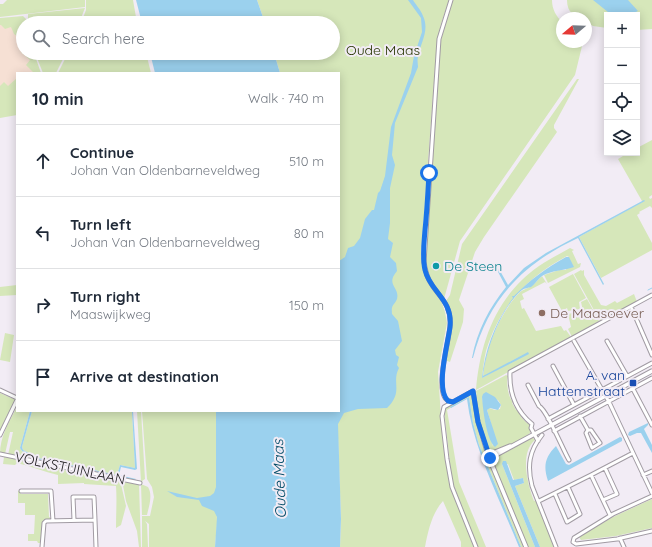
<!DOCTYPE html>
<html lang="en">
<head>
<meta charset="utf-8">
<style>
  :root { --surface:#fff; --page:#f2f2f3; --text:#1f2937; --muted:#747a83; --line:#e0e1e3 }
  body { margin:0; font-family:Quicksand,sans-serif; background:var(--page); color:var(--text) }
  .controls { position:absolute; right:12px; top:12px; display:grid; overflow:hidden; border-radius:0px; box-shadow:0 2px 10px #0003 }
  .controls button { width:36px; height:36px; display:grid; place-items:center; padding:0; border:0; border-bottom:1px solid var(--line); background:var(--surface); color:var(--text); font:20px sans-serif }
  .compass { position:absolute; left:556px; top:12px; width:36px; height:36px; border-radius:50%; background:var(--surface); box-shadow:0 2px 10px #0003; rotate:251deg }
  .stop { position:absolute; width:12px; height:12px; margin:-9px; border:3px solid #1a73e8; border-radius:50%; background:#fff }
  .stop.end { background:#1a73e8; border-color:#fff; box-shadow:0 1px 4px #0008 }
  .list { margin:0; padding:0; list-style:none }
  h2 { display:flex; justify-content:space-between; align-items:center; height:52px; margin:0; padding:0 16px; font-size:17px }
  h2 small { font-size:13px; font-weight:400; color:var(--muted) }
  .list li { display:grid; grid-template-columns:26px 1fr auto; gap:12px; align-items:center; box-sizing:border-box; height:72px; padding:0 16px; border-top:1px solid var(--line) }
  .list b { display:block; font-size:15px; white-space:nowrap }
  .list p { margin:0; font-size:13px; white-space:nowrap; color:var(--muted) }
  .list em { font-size:13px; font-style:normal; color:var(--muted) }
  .icon { flex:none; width:22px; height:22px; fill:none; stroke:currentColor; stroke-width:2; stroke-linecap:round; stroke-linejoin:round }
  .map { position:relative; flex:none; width:652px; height:547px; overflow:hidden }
  .search { position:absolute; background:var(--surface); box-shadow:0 2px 10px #0003; left:16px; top:16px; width:324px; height:44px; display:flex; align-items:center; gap:10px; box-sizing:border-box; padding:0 14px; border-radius:22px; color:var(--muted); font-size:15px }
  .panel { position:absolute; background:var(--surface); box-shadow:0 2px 10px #0003; left:16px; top:72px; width:324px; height:340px; border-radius:0px }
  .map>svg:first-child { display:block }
</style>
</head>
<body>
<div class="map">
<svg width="652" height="547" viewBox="0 0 652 547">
  <rect width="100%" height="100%" fill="#f2ecf5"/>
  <path fill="#f6e0d4" d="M0 24 23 27V53H32L40 73H17V89L0 96Z"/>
  <path fill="#d6e7ba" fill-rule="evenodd" d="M7 0H85V7L0 17V4H3Z
    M86 0H133L137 23H81L86 10Z
    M257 0H449L441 24 437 42 421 256 425 277 441 300 445 312 447 323 438 372 441 417 449 483 475 547H461V542L443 501C432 513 428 531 425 547H340L341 519 337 411H339V73H280L274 53H333V23H265Z
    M452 0H552C552 9 556 16 562 22V42H583L575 75 460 241 444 299 431 281 425 264 438 55 441 40Z
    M567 0H652V29L637 30V15H607V28L593 26 586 22V18C574 18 567 12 567 0Z
    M85 8 79 23H28V14Z
    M23 16 27 20V23H23V45L17 39 18 37 14 34 11 27 5 29 1 25H0V18Z
    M23 50V53H34L41 73H32L33 72 26 65 30 60 21 52Z
    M35 53H66L56 73H43Z
    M68 53H146L151 73H58Z
    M17 78V115L0 118V86L4 82 8 86Z
    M577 79H579L554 125V128L557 132 484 237 475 252 459 300 464 309 463 322 450 362 445 360 450 312 446 301 450 295 462 244Z
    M652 140V195L649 197 650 199 652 198V208L650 206 639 212 640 213 637 215 652 243V250L601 278 579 237 644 201H642L618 159 628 153H637V148Z
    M570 248 574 250 572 251 578 264 581 263 580 267 548 283 544 275 559 270H566L569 257 567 256C526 278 500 306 486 351 484 359 483 369 482 378L528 352 483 377C485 349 500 312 520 292 524 289 527 289 531 286 535 284 538 279 542 276L547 284 545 282 522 294 524 299 520 301 522 309 524 308 536 331 561 326 564 331 566 330 571 337 476 390C480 341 497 295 539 266 549 259 560 254 570 248Z
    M581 270 582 271 584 270V275L601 305 606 306 615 301 617 303 634 294 637 302 600 321 574 274Z
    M573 274 586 298 579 302 580 309 568 311 567 308 562 311 549 287Z
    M17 285V295L0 296V287Z
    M587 299 599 321 572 337 568 329 571 327 568 314 583 311 581 302Z
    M5 333 14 335 10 362 0 360Z
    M506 375 508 376C506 383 508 397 513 402L512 403 516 410H517L522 416 521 417 527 423H529L531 432C525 439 500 451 491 451L488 449 479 423 476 391ZM482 397 498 400 501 405 500 409 495 410 489 408 487 410 491 423 493 446 487 426Z
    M0 393 16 400 1 429H0Z
    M468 395 473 396 475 417 480 438 524 547H521L479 445 473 423 469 397 447 410 459 482 486 547H478L452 481 444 411 447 407Z
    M17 407V411H30L20 448 22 451 31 456 28 459 8 455 13 432H10L5 454H0C0 436 9 422 17 407Z
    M32 411H132L135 468 120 465 117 475 38 458 23 450 22 447Z
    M137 411H141L145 479 142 481 143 483 141 482Z
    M142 411H216L217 524 215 547H149V524L145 521 147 524 148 547H142V516H150L154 497 152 487 147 479Z
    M531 438H533L535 440C519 453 528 486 534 501L536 500 555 547H540L515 486 524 483 523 478 514 480 508 464H502L535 547H528L494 466V457Z
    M4 457 120 480 126 506 121 525 116 528C116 514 117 500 116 486L84 484V483L58 484V475C44 472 31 466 17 463L15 465 3 464Z
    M122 480 139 484 141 547H139L137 531 126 501Z
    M141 484 148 487C153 495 149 506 147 515H142Z
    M18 491H20L21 494H48L49 517 51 518 50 520H44L43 522 41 543H38L37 541H28V534H34L35 515H25V503H18Z
    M652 499V528L616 536 581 540 579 537 613 517Z"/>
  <path fill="#9bd1ee" d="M136 0H257L265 23H142Z
    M408 0H413C416 5 421 10 423 16 430 31 420 43 418 57 417 60 418 64 418 67L395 123 392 155 395 165 390 188V223L388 239 393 243 390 257 396 263 397 271C385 285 400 287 397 299 394 306 391 304 392 314L398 321 402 341 395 350 396 355 399 357 397 365 399 368C391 383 404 391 387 408L358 409 344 413 338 424 341 519 340 547H215L217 517 214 511 202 506 199 500 177 497 167 491 197 498 210 496 214 493 216 487V411H339V261L345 257 348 248 354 246 360 238 365 219 372 210H374L378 193 380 191 385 176 391 127 411 73 414 56 422 32 421 18Z
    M593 0H628L638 11 631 14 608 12Z
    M150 53H274L280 73H155Z
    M644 200 645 201 579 237 604 284 603 285 578 238C524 263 488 299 473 358H472C477 331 489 308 506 287L497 270 499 269 508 285 524 268 546 253Z
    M566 257H569L574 267C563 271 552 270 542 276 538 279 535 284 531 287 528 288 525 288 522 290 501 307 486 350 483 376L528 352 529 354 482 378C485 349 495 322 513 298L512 296H514C530 280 546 268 566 257Z
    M486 392 495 397 501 405 498 410 490 408 487 410 498 444 495 447C486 439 483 409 482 397L483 394Z
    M469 397 473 423 479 445 521 547H519C500 500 473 449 467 399L451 408 450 407Z
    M30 411H32L22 447 23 450 38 458 117 475 120 465 135 468 132 411H133L137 469 135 470 121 467 119 475 136 479 135 480 38 459 22 451 20 448Z
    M648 423V425L644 429 652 445V453L641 433H637L630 436 628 435 629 432Z
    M620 437 622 438V441L548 481C543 466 545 457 556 446L566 464 569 465Z
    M503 461H506L513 480 523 478 524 483 515 486 540 547H535L504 469 502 464Z"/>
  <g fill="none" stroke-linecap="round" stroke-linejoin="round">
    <path stroke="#9bd1ee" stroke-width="1" d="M648 290 652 288"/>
    <defs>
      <path id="minor" d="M451 0 439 39 424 262C425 268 426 274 429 280 438 297 452 303 450 326 449 342 436 384 445 398 447 401 450 401 453 402
        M632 309 652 355
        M574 341 609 402 652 493
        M607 341 627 376
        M553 366 574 405
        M528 385 539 406C547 410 563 450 569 460
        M633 389 652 425
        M0 390 17 398
        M580 416 588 430H591L600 443 592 448 586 433 588 430
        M548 419 652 363
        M554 431 652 378
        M0 435 17 400
        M542 435C529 451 527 466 532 486L556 547
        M538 441 531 428 532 424C515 410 509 393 510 372L652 295
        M0 454 140 483
        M591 475 610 515
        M643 475 652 471
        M21 491H51L53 521
        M555 494 567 522 580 514 568 487
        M652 496 613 514 574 538 573 542 576 544 617 539 652 531
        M603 500 617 494 605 468
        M539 501 591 475 633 453
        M95 520 96 547
        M620 538 624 547
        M42 547 44 523 46 521 95 520 94 497H73L74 520
        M476 547 452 487 447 459 442 416 444 407 473 391 478 422 488 455"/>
      <path id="tertiary" d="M510 446 488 455 526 547
        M490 458 652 371"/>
    </defs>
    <use href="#minor" stroke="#a19ba3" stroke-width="5"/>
    <use href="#tertiary" stroke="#a19ba3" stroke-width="5.5"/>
    <use href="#minor" stroke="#fff" stroke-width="3"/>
    <use href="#tertiary" stroke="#fff" stroke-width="3.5"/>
  </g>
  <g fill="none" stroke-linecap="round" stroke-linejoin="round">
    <path stroke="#1a73e8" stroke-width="5" d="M429 173C428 192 427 211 425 230 424 243 422 257 425 270 430 292 453 299 450 327 448 343 435 389 448 401L453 402 473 391 478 422 490 458"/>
  </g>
  <circle fill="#0f9aa8" stroke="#f2ecf5" stroke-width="1.5" cx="436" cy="266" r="4"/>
  <circle fill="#8d6e63" stroke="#f2ecf5" stroke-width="1.5" cx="542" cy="313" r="4"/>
  <rect fill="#1a4fb4" stroke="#f2ecf5" stroke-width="1.5" x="629" y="379" width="8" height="8" rx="2"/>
  <g text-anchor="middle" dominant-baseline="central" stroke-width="4" stroke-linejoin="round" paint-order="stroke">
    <g font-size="14" fill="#273600" stroke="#f2ecf5">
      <text x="383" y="50">Oude Maas</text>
    </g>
    <g font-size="14" fill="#0d838f" stroke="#f2ecf5" text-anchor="start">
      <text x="444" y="266">De Steen</text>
    </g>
    <g font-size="14" fill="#785e54" stroke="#f2ecf5" text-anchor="start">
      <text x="550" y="313">De Maasoever</text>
    </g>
    <g font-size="14" fill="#164399" stroke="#f2ecf5" text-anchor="end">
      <text x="625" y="375">A. van<tspan x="625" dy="16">Hattemstraat</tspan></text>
    </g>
    <g font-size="14" fill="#1c1a1d" stroke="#f2ecf5">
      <text transform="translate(70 468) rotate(12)">VOLKSTUINLAAN</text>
    </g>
    <g font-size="15" font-style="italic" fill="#004b67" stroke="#f2ecf5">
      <text transform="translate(279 479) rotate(-92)">Oude Maas</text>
    </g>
  </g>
</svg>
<div class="controls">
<button>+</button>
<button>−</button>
<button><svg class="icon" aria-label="locate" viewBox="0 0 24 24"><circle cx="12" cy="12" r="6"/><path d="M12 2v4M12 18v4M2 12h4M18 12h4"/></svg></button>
<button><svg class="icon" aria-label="layers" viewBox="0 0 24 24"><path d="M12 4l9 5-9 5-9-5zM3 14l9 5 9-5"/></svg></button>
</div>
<svg class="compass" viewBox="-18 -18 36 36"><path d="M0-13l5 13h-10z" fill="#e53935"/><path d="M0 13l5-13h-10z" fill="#747a83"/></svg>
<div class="stop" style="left:429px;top:173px"></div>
<div class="stop end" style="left:490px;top:458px"></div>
<div class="search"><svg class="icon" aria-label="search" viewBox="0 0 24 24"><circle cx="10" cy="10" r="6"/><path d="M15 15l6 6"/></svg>Search here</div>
<section class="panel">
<h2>10 min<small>Walk · 740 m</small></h2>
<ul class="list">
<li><svg class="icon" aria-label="ahead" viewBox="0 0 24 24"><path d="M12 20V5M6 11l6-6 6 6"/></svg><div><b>Continue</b><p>Johan Van Oldenbarneveldweg</p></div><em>510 m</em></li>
<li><svg class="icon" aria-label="left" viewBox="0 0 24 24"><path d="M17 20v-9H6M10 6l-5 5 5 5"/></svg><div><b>Turn left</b><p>Johan Van Oldenbarneveldweg</p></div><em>80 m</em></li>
<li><svg class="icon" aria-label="right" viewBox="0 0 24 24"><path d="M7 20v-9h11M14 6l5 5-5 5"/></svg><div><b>Turn right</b><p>Maaswijkweg</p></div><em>150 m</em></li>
<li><svg class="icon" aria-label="arrive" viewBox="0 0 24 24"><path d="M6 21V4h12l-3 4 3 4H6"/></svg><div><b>Arrive at destination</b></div></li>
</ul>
</section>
</div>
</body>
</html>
